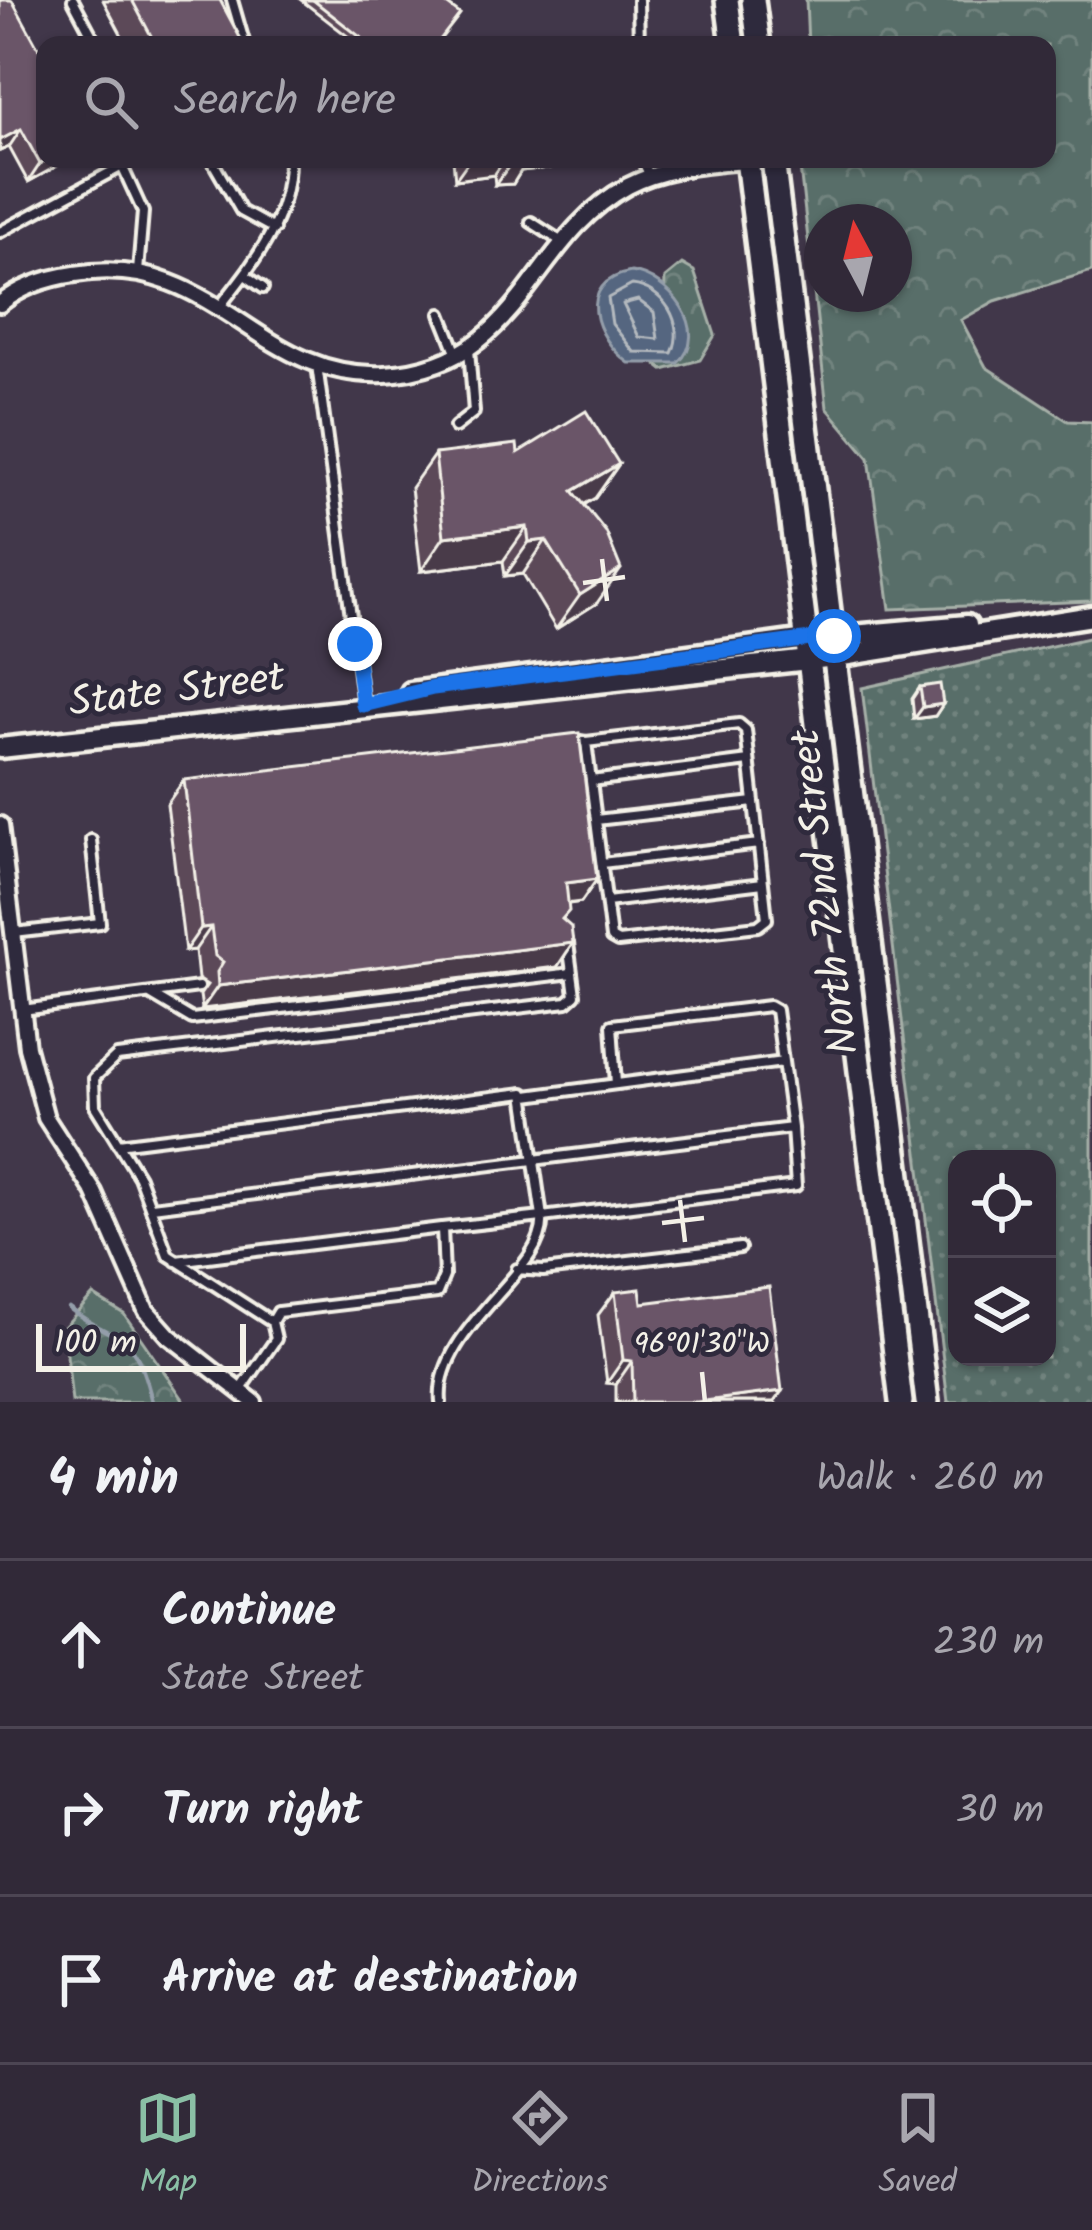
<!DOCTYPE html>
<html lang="en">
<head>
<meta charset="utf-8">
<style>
  :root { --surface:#312938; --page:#3d3543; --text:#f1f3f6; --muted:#a8a6ae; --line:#4c4553; --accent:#8abfa5 }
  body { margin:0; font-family:Kalam,sans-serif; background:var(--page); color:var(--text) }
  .controls { position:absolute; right:36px; bottom:36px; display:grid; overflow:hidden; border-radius:24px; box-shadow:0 3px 9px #0004 }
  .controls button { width:108px; height:108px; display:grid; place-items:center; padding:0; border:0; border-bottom:3px solid var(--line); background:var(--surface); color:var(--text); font:60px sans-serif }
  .compass { position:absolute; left:804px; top:204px; width:108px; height:108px; border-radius:50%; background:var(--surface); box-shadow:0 3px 9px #0004; rotate:353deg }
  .scale { position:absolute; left:36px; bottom:30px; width:210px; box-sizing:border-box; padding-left:12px; border:6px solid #f4f1e8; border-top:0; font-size:33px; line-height:42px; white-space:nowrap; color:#f4f1e8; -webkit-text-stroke:9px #2f2a3d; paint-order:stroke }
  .stop { position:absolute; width:36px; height:36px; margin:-27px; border:9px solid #1a73e8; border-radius:50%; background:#fff }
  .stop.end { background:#1a73e8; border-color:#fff; box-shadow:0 3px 12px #0008 }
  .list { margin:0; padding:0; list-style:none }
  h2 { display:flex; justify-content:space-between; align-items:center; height:156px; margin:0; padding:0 48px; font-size:51px }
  h2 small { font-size:39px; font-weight:400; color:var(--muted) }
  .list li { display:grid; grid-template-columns:78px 1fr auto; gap:36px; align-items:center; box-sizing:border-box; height:168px; padding:0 48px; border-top:3px solid var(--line) }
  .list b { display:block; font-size:45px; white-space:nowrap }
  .list p { margin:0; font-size:39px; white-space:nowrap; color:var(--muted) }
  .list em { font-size:39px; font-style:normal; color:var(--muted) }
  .icon { flex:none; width:66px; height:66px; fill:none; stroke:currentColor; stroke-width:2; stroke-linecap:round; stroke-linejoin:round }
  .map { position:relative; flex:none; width:1092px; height:1402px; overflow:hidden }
  .search { position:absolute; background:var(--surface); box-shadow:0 3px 9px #0004; left:36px; right:36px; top:36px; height:132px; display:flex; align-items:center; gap:30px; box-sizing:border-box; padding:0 42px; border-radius:24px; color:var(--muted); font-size:45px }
  .sheet { height:660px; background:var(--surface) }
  nav { display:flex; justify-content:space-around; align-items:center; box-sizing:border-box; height:168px; border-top:3px solid var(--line); background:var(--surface); font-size:33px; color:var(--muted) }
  nav a { display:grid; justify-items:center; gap:6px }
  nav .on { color:var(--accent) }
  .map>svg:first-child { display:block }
</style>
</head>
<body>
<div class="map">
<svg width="1092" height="1402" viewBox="0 0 1092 1402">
  <defs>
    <pattern id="grass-dots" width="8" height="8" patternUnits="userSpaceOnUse" patternTransform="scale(3)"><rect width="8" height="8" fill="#586e69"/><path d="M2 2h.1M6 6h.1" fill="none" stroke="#71837e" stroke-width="1.8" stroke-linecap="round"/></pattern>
    <pattern id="forest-crowns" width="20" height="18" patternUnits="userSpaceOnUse" patternTransform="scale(3)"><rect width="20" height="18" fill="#586e69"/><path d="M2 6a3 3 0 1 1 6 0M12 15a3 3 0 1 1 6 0" fill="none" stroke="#71837e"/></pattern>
  </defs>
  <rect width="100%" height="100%" fill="#41374a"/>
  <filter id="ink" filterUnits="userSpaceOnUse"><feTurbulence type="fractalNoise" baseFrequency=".00833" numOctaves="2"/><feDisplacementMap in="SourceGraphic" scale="24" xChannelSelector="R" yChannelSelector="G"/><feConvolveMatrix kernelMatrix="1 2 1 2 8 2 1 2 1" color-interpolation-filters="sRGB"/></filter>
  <g filter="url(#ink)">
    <path fill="url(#grass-dots)" stroke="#a6b0a8" stroke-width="3" fill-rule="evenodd" d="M1092 637V1402H948L862 688ZM957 1159H1047V1357H957Z"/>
    <path fill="url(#forest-crowns)" stroke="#a6b0a8" stroke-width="3" fill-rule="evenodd" d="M806 0H1092V271L995 301 961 320 986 367 1068 421 1092 422V601L890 609 869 458 827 408 799 159H1047V45H808ZM894 222V294H822V222Z
      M682 264 694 271 715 335 700 360 663 370 654 363 663 341 665 278Z
      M93 1295 124 1314 185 1402H72L64 1327Z"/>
    <path fill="#546680" stroke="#949eaa" stroke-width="3" d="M631 272C668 276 713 331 678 363H629C595 339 574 282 631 272Z"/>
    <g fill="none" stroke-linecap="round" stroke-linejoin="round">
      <path stroke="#b4b9be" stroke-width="3" d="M632 285C663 288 686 323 672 353L634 352 612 324 608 298Z
        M638 300 654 312 658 339 639 337 623 304Z"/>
      <path stroke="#949eaa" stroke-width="4.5" d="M69 1308C122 1349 133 1323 152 1402"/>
      <defs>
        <path id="lane" d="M73 0 97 45
          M232 0 245 45
          M638 0 639 45
          M211 159 241 211 274 229
          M642 159 650 177
          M531 222 562 242
          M0 232 122 166 143 212 138 272
          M245 275 263 288
          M220 306C256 260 289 220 289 159
          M441 314 457 354
          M317 365 363 705
          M455 427 474 412 469 349
          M580 741 586 742 611 938 618 942 758 926 767 919 746 730 739 724 586 742
          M591 781 749 761
          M596 820 754 802
          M602 863 759 844
          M607 902 763 883
          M14 933 100 923 91 840
          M150 994 192 1019 572 973
          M22 1010 199 987
          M527 1096 783 1062
          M118 1144 524 1093 542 1217 442 1228 444 1276 437 1293 278 1312 272 1322
          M152 1207 792 1128 776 1010 769 1006 612 1025 616 1084
          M176 1261 441 1228
          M517 1269 543 1271 740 1248
          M240 1391 276 1339 272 1322 168 1255 139 1177 95 1106 94 1078 117 1056 567 1002 575 995 568 943
          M441 1402C434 1328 548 1271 542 1217L796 1186 792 1128"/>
        <path id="street" d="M0 304C22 286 47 278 75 274 216 251 257 381 385 374 523 366 528 240 628 186 666 166 710 165 752 160
          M0 825 27 1047 46 1118 94 1192 146 1310 169 1336 254 1402"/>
        <path id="secondary" d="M411 692 807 639 967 625
          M0 748 836 657 1092 616"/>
        <path id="primary" d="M727 0 733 45
          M753 0 759 45
          M747 159 901 1402
          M773 159 927 1402"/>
      </defs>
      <use href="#lane" stroke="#f4f1e8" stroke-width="16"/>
      <use href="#street" stroke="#f4f1e8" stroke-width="22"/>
      <use href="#secondary" stroke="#f4f1e8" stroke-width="27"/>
      <use href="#primary" stroke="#f4f1e8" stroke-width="30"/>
      <use href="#lane" stroke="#2f2a3d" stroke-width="8"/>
      <use href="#street" stroke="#2f2a3d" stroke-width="14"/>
      <use href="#secondary" stroke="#2f2a3d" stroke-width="18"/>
      <use href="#primary" stroke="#2f2a3d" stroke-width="21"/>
    </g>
    <path fill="#5b4859" stroke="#f4f1e8" stroke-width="3" d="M0 0 45 159H70L28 182 9 147 0 151Z
      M103 0H220L244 45H127Z
      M301 0H441L436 45H359Z
      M453 159H588L584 164 521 171 513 184 495 185 494 175 455 180Z
      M518 453 619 464 595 498 584 505 597 603 556 629 523 574 505 576 503 561 421 571 411 488 435 454Z
      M920 687 943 704 935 716 914 719 912 699Z
      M184 780 597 879 581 902 569 904 563 920 573 943 557 967 202 1009 200 995 207 985 198 979 195 950 185 951 167 804Z
      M615 1292 642 1303 774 1402H616V1384L607 1383 598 1315Z"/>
    <path fill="#4a3b49" stroke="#f4f1e8" stroke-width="3" d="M21 129 9 147 0 151V140Z
      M49 159H70L28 182 40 164Z
      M470 159H505L494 175 455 180Z
      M514 159H588L584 164 521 171 513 184 495 185Z
      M619 464 595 498 549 525 573 491Z
      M527 527 503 561 421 571 444 537Z
      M546 540 523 574 505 576 529 542Z
      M621 569 597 603 556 629 580 595Z
      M943 704 935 716 914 719 923 707Z
      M597 879 581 902 550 906 566 883Z
      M211 927 195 950 185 951 201 928Z
      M573 943 557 967 202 1009 218 986Z
      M623 1360 632 1361 616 1384 607 1383Z
      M782 1391 774 1402H697Z"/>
    <path fill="#6a5468" stroke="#f4f1e8" stroke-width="3" d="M0 0H12L45 60V159H49L40 164 21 129 0 140Z
      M132 0H220L244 45H156Z
      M313 0H441L460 14 436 45H368L369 44Z
      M586 411 619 464 573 491 606 532 621 569 580 595 546 540 529 542 527 527 444 537 435 454 517 444 518 453Z
      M940 684 943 704 923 707 920 687Z
      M579 733 597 879 566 883 569 911 562 919 571 927 573 943 218 986 217 972 223 962 215 956 211 927 201 928 184 780Z
      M769 1287 782 1391 697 1402H633L632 1361 623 1360 615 1292 640 1289 642 1303Z"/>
  </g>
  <g fill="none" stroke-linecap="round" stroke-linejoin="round" filter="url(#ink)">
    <path stroke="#1a73e8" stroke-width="15" d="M355 644 363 705 433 688 834 636"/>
  </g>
  <path fill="none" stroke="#f4f1e8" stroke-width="4.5" d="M602 559 607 601M583 583 625 577M680 1200 685 1242M662 1223 704 1218M702 1372 705 1402"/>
  <g text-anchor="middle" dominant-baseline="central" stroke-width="10" stroke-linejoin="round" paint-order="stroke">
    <g font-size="42" fill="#f4f1e8" stroke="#2f2a3d">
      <text transform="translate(177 691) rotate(-7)">State Street</text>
      <text transform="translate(826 892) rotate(-97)">North 72nd Street</text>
    </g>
  </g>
  <g font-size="30" text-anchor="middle" fill="#f4f1e8" stroke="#2f2a3d" stroke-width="10" stroke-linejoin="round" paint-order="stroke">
    <text x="702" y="1353">96°01'30"W</text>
  </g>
</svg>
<div class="controls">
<button><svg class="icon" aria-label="locate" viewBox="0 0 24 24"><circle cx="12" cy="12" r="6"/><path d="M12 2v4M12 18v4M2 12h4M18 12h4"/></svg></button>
<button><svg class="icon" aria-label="layers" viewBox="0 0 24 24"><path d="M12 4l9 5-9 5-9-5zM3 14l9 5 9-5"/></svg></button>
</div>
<svg class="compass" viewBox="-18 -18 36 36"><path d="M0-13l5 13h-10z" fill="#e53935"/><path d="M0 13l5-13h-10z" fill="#a8a6ae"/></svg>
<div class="scale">100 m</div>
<div class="stop" style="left:834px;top:636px"></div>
<div class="stop end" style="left:355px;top:644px"></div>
<div class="search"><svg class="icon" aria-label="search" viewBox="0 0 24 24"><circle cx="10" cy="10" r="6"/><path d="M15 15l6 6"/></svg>Search here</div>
</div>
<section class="sheet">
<h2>4 min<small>Walk · 260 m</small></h2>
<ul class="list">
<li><svg class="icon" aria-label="ahead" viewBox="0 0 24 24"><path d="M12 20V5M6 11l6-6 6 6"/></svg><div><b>Continue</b><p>State Street</p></div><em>230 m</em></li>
<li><svg class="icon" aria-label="right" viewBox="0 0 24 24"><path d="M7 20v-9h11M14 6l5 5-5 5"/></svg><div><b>Turn right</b></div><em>30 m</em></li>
<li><svg class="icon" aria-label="arrive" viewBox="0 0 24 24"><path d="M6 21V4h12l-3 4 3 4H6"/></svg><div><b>Arrive at destination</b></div></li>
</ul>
</section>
<nav>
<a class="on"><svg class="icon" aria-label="map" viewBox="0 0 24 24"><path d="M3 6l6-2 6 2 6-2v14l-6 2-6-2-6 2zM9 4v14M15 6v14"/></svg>Map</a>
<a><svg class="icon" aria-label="directions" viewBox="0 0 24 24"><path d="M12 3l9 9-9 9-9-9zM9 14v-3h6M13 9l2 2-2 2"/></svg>Directions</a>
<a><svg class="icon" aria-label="saved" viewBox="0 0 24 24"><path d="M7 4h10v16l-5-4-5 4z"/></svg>Saved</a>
</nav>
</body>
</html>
